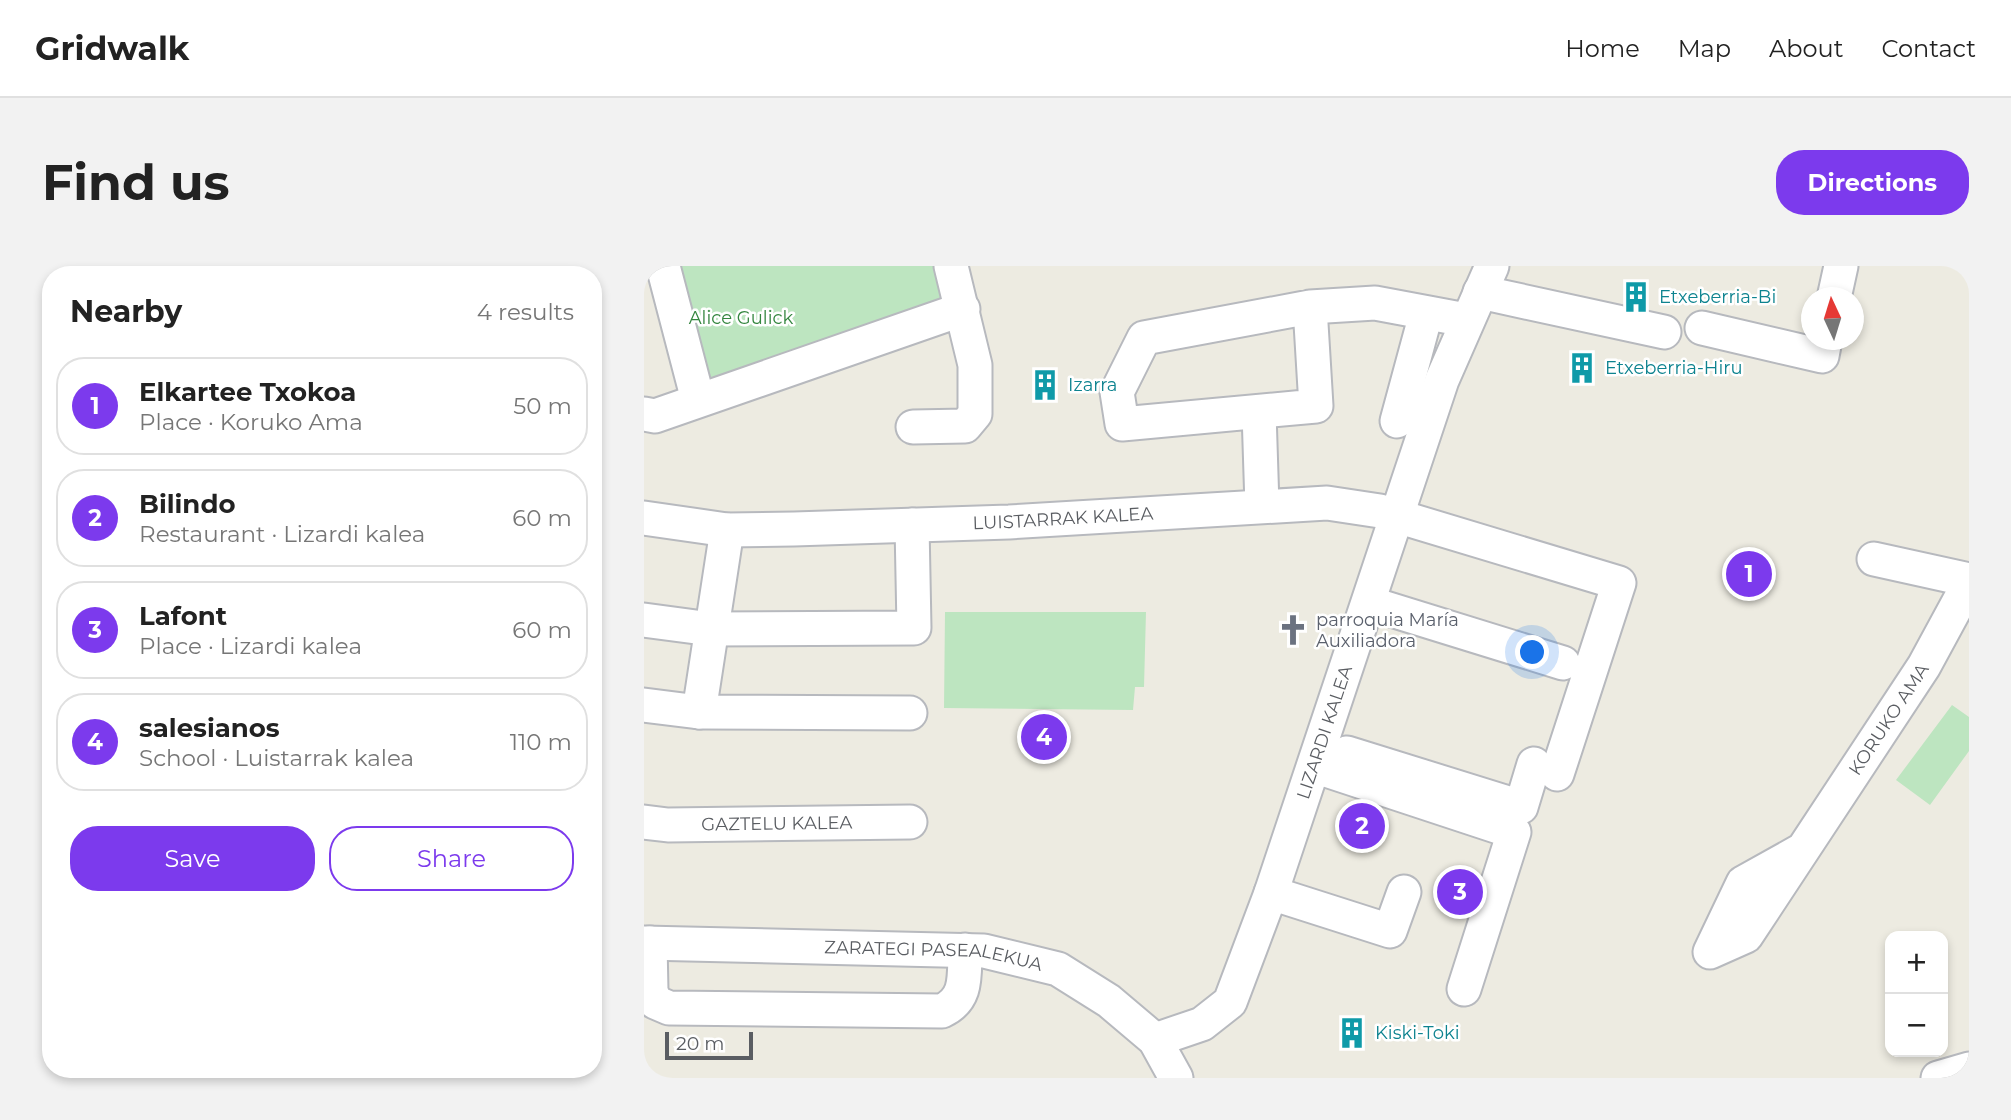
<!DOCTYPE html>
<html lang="en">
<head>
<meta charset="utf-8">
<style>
  :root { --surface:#fff; --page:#f2f2f2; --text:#222; --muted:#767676; --line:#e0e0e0; --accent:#7c3aed }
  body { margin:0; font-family:Montserrat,sans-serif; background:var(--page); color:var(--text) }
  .controls { position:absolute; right:21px; bottom:21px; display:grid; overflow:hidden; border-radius:14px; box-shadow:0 4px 10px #0003 }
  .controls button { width:63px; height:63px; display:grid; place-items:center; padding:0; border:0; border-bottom:2px solid var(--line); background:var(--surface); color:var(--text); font:35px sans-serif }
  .compass { position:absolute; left:1157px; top:21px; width:63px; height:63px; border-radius:50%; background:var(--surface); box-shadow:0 4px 10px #0003; rotate:356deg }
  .scale { position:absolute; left:21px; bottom:18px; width:88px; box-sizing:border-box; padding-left:7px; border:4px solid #5a5d62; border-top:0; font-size:19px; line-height:24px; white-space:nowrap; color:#5a5d62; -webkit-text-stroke:5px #fff; paint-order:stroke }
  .you { position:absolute; left:889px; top:387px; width:24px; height:24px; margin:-18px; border:5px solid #fff; border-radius:50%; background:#1a73e8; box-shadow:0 0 0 10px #1a73e833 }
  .badge { display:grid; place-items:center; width:46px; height:46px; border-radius:50%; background:var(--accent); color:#fff; font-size:23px; font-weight:700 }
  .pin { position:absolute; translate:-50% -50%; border:4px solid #fff; box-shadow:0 2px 7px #0006 }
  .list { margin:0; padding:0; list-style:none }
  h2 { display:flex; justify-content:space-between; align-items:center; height:91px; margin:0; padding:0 28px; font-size:30px }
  h2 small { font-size:23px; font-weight:400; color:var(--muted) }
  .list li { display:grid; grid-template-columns:46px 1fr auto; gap:21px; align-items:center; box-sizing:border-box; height:98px; margin:0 14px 14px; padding:0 14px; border:2px solid var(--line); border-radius:28px }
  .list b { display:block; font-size:26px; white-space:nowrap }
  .list p { margin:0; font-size:23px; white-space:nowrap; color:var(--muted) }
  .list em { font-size:23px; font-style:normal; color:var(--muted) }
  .actions { display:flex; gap:14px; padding:21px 28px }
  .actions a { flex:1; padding:16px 0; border:2px solid var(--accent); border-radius:28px; text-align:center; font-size:24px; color:var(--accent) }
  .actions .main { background:var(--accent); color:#fff }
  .map { position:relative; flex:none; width:1325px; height:812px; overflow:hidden; border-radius:28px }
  header { display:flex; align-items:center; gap:42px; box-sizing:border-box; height:98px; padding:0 35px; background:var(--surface); border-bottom:2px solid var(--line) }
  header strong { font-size:33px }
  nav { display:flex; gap:38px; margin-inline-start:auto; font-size:24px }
  .intro { display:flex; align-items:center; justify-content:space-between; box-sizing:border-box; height:168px; padding:0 42px }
  h1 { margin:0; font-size:49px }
  .button { padding:18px 32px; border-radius:28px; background:var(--accent); color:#fff; font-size:24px; font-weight:700 }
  main { display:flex; gap:42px; padding:0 42px }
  aside { flex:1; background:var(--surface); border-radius:28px; box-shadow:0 4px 10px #0003 }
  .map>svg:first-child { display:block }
</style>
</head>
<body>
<header>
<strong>Gridwalk</strong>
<nav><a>Home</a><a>Map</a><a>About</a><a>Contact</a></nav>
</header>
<div class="intro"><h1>Find us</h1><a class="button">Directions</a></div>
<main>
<aside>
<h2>Nearby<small>4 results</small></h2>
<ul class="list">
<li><span class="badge">1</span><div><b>Elkartee Txokoa</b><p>Place · Koruko Ama</p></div><em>50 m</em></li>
<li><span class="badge">2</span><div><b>Bilindo</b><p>Restaurant · Lizardi kalea</p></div><em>60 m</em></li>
<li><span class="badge">3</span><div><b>Lafont</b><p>Place · Lizardi kalea</p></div><em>60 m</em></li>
<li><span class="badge">4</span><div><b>salesianos</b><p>School · Luistarrak kalea</p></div><em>110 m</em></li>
</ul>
<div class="actions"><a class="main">Save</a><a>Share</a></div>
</aside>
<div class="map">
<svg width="1325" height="812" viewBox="0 0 1325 812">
  <rect width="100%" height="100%" fill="#edebe1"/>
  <path fill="#bde5c0" d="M29 0H294L303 33 63 119Z
    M301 346H502L500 421H491L489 444 300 442Z
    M1308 439 1325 451V485L1286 539 1252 514Z"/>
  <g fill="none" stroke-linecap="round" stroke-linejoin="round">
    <defs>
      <g id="minor">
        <path d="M19 0 54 134"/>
        <path d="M836 26 1020 66"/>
        <path d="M1190 32 1197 0"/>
        <path d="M666 41 500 72 473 126 478 158 672 140 666 41 731 37 822 54"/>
        <path d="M1058 62 1178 90 1181 74"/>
        <path d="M615 146 618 240"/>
        <path d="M0 148 11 150 319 43"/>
        <path d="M753 155 782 48"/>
        <path d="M269 161 321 160 331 148V99L307 0"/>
        <path id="s1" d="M0 252 83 264 150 263 365 256 683 237 736 245 975 317 913 508"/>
        <path d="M1230 293 1325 314"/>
        <path d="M725 337 919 397"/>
        <path d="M0 354 67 363 270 362 268 259"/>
        <path d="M0 439 55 446 266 447"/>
        <path d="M55 446 83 264"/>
        <path d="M703 487 877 541 890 498"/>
        <path d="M670 500 870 566 820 723"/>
        <path id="s2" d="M0 556 24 559 266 556"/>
        <path id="s3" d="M1158 584 1099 617 1066 686 1102 670 1280 400 1325 317"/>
        <path d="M627 627 746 665 760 626"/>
        <path id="s4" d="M0 677 340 685 414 703 465 735 511 774 532 812"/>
        <path d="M6 677 7 725 11 736 25 742 298 745C324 733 320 710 321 684"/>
        <path id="s5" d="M511 774 558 758 586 736 627 627 798 114 848 0"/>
        <path d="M1294 812 1325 803"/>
      </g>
    </defs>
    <use href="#minor" stroke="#b7b9be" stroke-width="37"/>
    <use href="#minor" stroke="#fff" stroke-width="33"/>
  </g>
  <defs>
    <symbol id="building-bare" viewBox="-9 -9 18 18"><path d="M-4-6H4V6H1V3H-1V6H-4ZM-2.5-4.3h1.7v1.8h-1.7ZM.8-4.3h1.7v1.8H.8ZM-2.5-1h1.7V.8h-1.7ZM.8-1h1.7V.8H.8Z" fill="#0f9aa8" stroke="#fff" stroke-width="2.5" paint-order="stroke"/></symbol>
    <symbol id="church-bare" viewBox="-9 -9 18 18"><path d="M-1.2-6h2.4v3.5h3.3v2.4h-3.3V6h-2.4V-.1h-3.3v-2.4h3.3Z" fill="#6b7280" stroke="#fff" stroke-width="2.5" paint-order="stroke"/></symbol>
  </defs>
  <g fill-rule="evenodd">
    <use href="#building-bare" x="970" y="9" width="44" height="44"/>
    <use href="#building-bare" x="916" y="80" width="44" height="44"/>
    <use href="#building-bare" x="379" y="97" width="44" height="44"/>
    <use href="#church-bare" x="627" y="342" width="44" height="44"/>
    <use href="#building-bare" x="686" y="745" width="44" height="44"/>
  </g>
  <g text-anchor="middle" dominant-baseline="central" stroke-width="5" stroke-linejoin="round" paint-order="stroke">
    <g font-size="18" fill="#0d838f" stroke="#fff" text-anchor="start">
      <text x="1015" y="31">Etxeberria-Bi</text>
      <text x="961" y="102">Etxeberria-Hiru</text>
      <text x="424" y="119">Izarra</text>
      <text x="731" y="767">Kiski-Toki</text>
    </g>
    <g font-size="18" fill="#34863f" stroke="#fff">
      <text x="97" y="52">Alice Gulick</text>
    </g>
    <g font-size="18" fill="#5a5d62" stroke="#fff">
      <text stroke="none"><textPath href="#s1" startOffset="420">LUISTARRAK KALEA</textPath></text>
      <text stroke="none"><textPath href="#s3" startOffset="443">KORUKO AMA</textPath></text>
      <text stroke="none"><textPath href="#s5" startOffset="371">LIZARDI KALEA</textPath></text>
      <text stroke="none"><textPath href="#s2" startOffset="133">GAZTELU KALEA</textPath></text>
      <text stroke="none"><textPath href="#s4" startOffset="290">ZARATEGI PASEALEKUA</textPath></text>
    </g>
    <g font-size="18" fill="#5b616d" stroke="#fff" text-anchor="start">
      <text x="672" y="354">parroquia María<tspan x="672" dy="21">Auxiliadora</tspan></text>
    </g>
  </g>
</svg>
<div class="controls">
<button>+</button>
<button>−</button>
</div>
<svg class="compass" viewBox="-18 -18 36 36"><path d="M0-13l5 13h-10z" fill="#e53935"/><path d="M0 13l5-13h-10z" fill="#767676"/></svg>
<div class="scale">20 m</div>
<div class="you"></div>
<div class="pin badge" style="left:1105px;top:308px">1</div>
<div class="pin badge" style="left:718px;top:560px">2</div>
<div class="pin badge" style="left:816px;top:626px">3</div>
<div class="pin badge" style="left:400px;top:471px">4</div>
</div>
</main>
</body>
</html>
